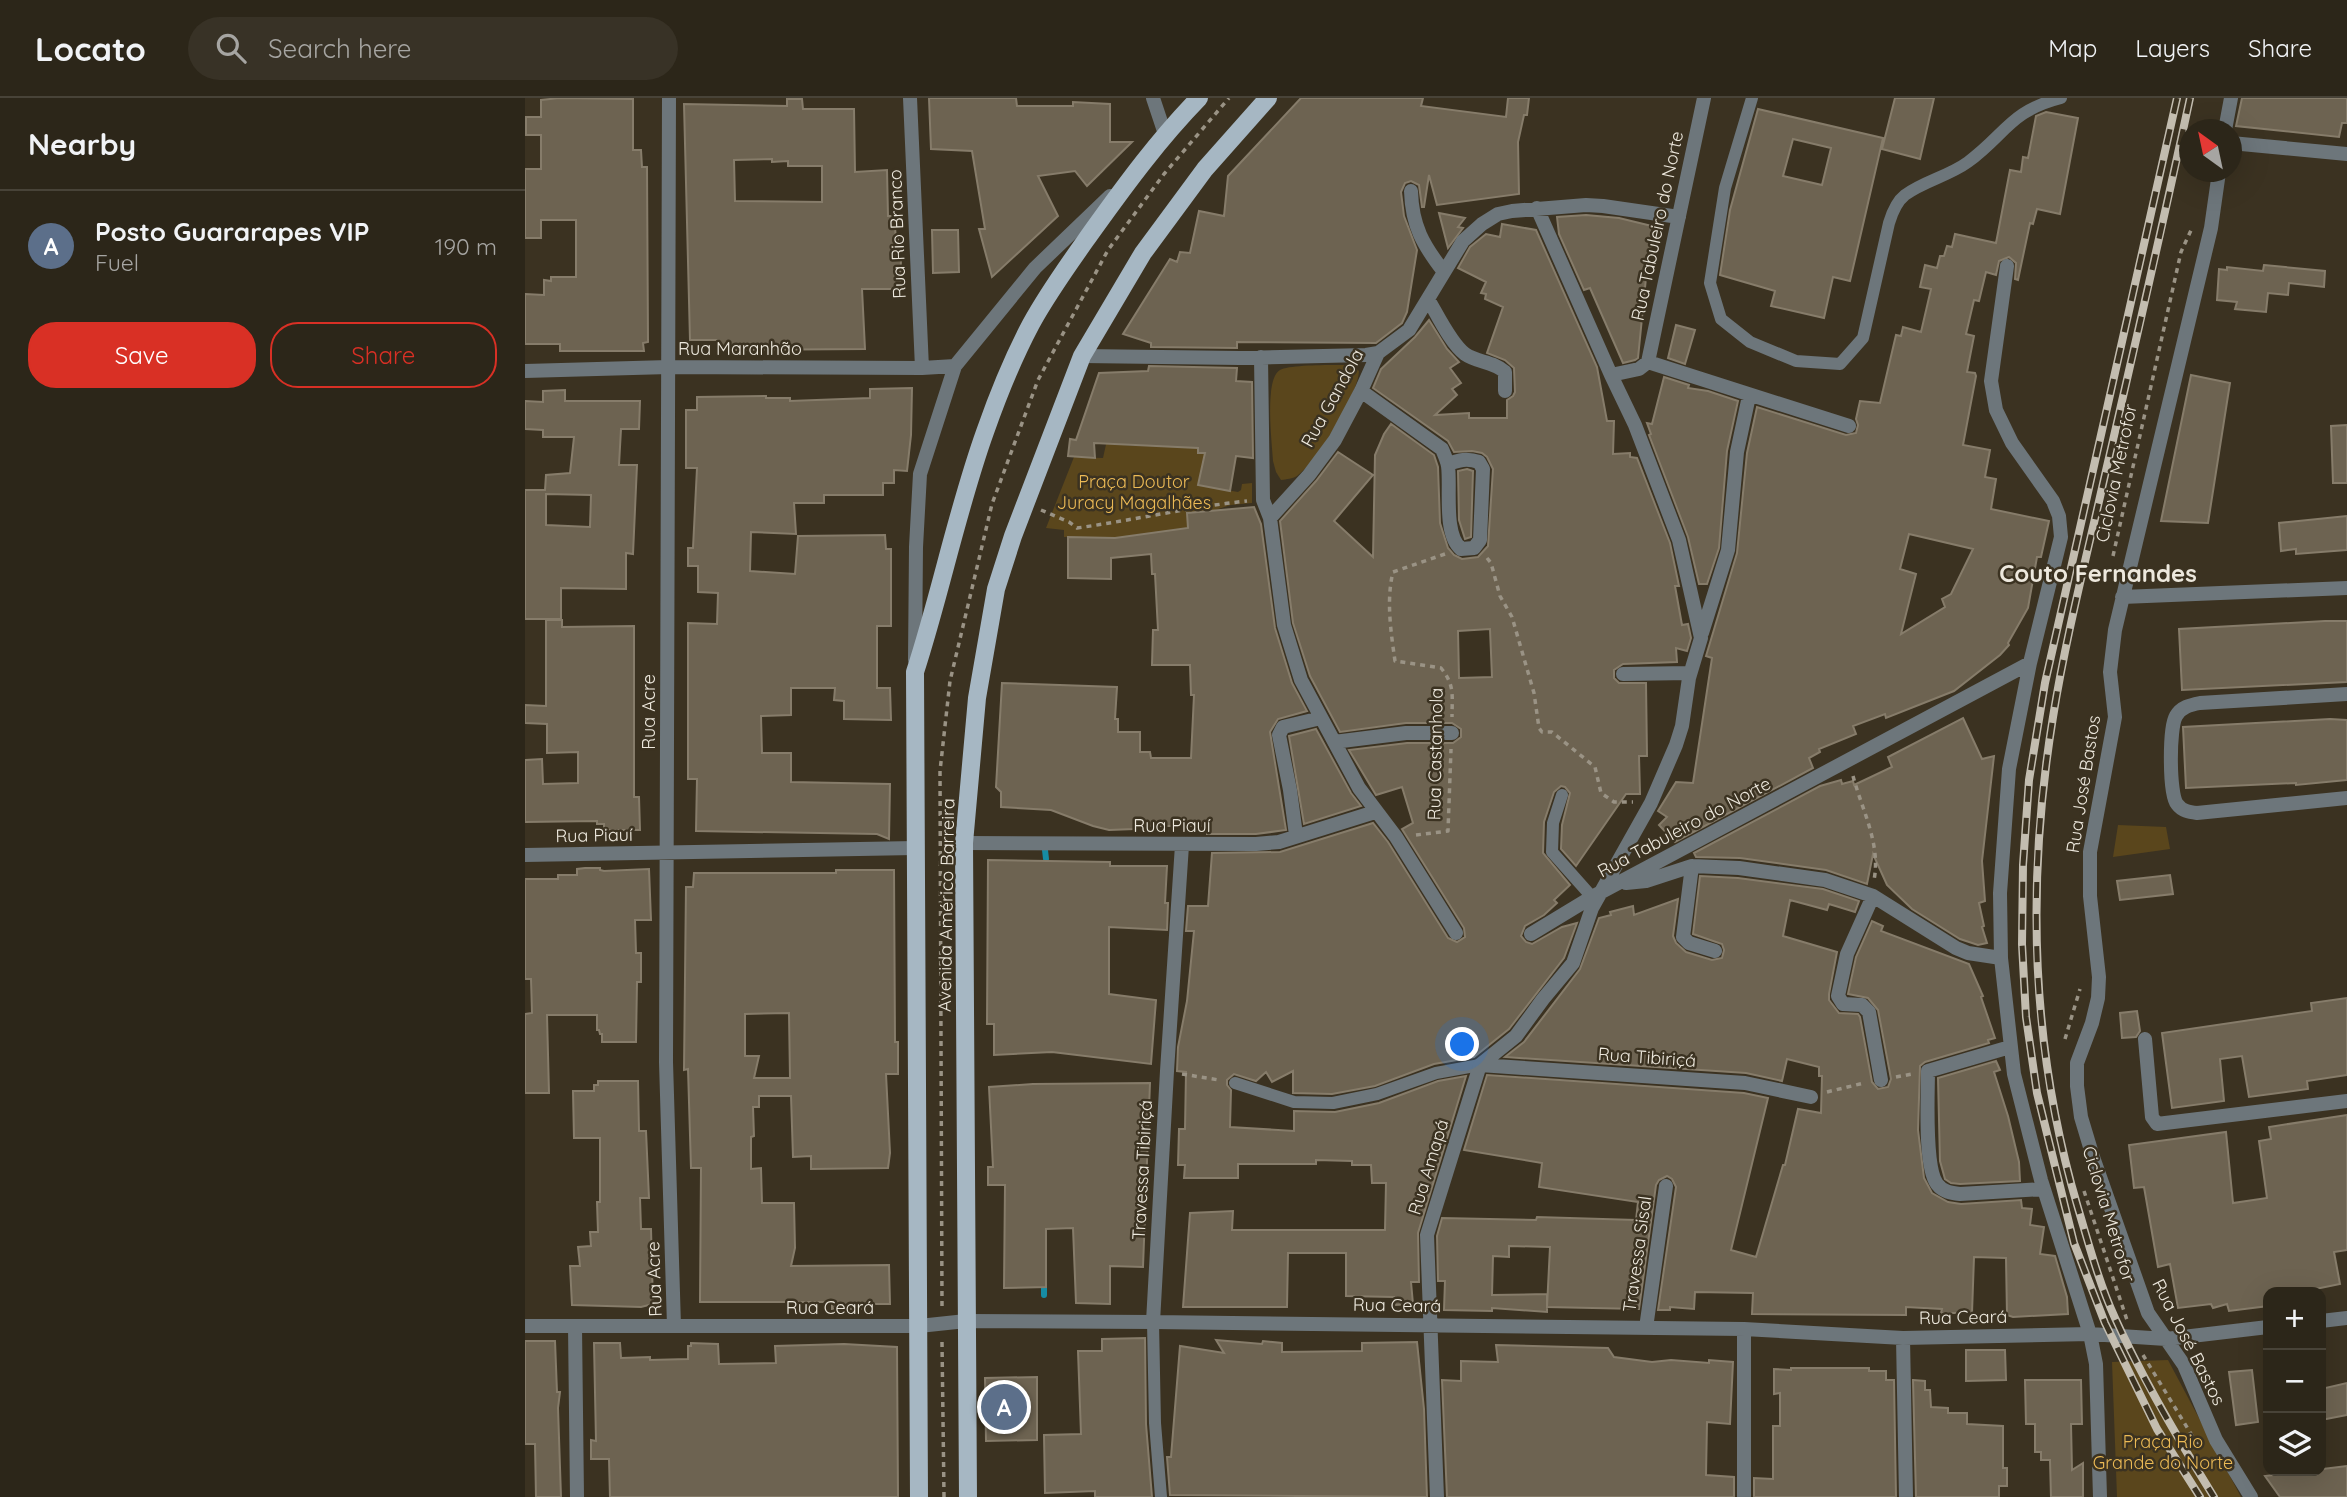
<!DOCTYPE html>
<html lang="en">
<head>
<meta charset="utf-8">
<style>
  :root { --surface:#2c2619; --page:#383226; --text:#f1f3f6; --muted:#a6a5a2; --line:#484338; --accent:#d93025 }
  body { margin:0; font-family:Quicksand,sans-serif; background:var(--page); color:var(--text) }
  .controls { position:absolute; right:21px; bottom:21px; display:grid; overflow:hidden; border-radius:14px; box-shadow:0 7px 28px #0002 }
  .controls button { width:63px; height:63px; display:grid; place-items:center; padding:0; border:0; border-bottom:2px solid var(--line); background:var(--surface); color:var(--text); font:35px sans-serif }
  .compass { position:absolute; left:1654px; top:21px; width:63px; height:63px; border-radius:50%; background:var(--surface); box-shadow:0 7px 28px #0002; rotate:327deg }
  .you { position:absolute; left:938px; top:947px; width:24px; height:24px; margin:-18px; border:5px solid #fff; border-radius:50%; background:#1a73e8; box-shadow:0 0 0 10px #1a73e833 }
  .badge { display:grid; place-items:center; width:46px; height:46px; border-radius:50%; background:var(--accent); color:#fff; font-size:23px; font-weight:700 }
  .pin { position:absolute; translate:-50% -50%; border:4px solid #fff; box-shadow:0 2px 7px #0006 }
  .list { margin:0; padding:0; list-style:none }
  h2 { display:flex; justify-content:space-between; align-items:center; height:91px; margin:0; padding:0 28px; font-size:30px }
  h2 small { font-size:23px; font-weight:400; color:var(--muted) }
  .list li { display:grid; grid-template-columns:46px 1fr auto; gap:21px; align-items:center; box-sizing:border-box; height:112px; padding:0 28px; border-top:2px solid var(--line) }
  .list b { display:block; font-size:26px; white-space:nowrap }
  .list p { margin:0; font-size:23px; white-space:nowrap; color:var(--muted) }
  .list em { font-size:23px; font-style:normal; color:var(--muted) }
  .actions { display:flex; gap:14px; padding:21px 28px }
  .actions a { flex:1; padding:16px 0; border:2px solid var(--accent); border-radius:28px; text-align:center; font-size:24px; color:var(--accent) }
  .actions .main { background:var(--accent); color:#fff }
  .icon { flex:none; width:38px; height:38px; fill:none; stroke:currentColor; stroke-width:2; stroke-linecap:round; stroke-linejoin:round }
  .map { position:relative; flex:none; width:1822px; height:1399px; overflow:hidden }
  header { display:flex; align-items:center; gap:42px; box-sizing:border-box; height:98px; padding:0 35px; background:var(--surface); border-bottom:2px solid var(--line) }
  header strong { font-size:33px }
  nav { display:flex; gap:38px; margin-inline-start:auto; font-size:24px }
  .search { width:490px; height:63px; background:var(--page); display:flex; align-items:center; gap:18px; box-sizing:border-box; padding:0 24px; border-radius:38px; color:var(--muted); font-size:26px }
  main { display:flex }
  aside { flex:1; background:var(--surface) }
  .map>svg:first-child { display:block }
</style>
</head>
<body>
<header>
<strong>Locato</strong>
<div class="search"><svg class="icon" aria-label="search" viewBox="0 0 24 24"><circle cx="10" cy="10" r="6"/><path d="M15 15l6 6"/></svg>Search here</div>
<nav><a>Map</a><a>Layers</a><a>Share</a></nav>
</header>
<main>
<aside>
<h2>Nearby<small></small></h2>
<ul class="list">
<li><span class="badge" style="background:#5c6f8a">A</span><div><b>Posto Guararapes VIP</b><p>Fuel</p></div><em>190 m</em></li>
</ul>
<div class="actions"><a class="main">Save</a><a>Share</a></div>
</aside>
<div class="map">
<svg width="1822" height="1399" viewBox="0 0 1822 1399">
  <rect width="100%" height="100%" fill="#3b3221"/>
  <path fill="#5a461c" d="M827 267 834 273C833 297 792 364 772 378 767 381 762 381 756 382L751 374 748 363C747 345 739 281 755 272 765 266 813 267 827 267Z
    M582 342 599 343V347L612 348 613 343 652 347 653 350H673V355H680L673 387 713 394 716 392 717 386 727 385V405L706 407 677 416V414L663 415V430L586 440 539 439V432L521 430 549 359 578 360Z
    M1593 727 1641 729 1645 751 1588 759Z
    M1643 1262 1716 1399H1592L1587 1264Z"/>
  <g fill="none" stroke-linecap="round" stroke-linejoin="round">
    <path stroke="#168ca4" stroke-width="6" d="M520 752 521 761
      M519 1181V1197"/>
  </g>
  <path fill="#6d6351" stroke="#867c6a" stroke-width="2" fill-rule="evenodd" d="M34 0 108 1V52H116L117 69H122L123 244 118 245 119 253H35V246H0V196L19 197V182L26 183V179H51V122H16V140H0V71H16V37H1V19H16V2Z
    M404 0H491L492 8H548V4L585 6V44H607L562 88 550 73 513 78 533 118 467 179 454 131H460L447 53 406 51Z
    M776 0H898L896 8 981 19 983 0H1004L1002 17H999L993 44 994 96 912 107 904 77 899 109H897L894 87 886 83 880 85 876 94 879 118 892 152 882 214 877 225 851 245 712 244V250L626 249V245L598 236 645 161 652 164 655 154 665 155 674 113 699 118 703 78Z
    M1370 0H1409L1395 61 1357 51Z
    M1717 0H1822V25H1817L1814 39 1711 28Z
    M262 1H277L278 11H329L330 74 362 72 363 118H369L371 141H373L374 161H376L375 191H337L340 251 194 252 193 242H165L159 6 262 8ZM247 61V64L263 63V68H297V104L210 103 209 62Z
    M1233 11 1358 40 1325 183 1308 179 1299 220 1246 208 1250 193 1195 177 1205 112ZM1268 41 1306 50 1297 87 1258 78Z
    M1521 14 1553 20 1535 116 1512 111 1508 126 1505 125 1493 182 1490 181 1491 165 1484 159 1474 163 1471 177 1461 174 1454 203 1449 202 1441 236 1449 238 1442 274 1450 275 1451 278 1438 347 1465 352 1460 379 1471 381 1466 411 1524 423 1516 459H1512L1503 510 1483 545 1484 547 1475 557 1429 593 1361 620 1360 616 1328 628 1331 636 1294 651 1295 654 1284 660 1288 670 1150 744 1134 727 1142 719 1133 713 1151 684 1168 685 1187 560 1181 558 1212 455 1222 355 1232 309 1321 337 1331 335 1333 327 1331 321 1335 303 1355 305 1371 237 1376 238 1378 229 1396 234 1406 191 1395 189 1400 167 1412 170 1415 158H1419L1422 148 1427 149 1430 136 1471 145 1485 72 1496 74 1498 59 1503 60 1511 18ZM1384 436 1448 451 1426 496 1417 501 1420 509 1376 536 1391 476 1375 471Z
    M914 115 940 120 933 129 938 130 923 150Z
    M1061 117 1094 120 1131 129 1123 160 1113 260 1110 262 1098 265 1065 190 1059 192 1034 136 1032 119Z
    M977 126 1011 132 1072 269 1082 323H1089L1088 356 1105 355V359L1112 360 1145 445 1154 488H1150L1157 527 1163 526 1166 540 1162 553 1151 550 1152 564 1098 566 1089 572V580L1094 585H1121L1122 658H1114L1115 696H1101L1051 768 1036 751 1037 727 1045 695 1040 689 1036 688 1029 694 1019 724 1018 755 1045 787 1029 802 1032 805 1019 817 1000 828 996 838 1001 844 1007 846 1037 829 1052 825 1039 860 984 931 949 959 909 966 850 988 807 996 768 995V973L747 984 741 974 731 983 709 976 702 982V987L706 992 705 1029 769 1033V1013L810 1014 854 1005 913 983 941 978 893 1135 894 1184H886L888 1206 870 1207 869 1199 821 1198V1155H763L762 1209H658L665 1115 708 1113 707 1132H860L861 1085H847L846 1067H827V1063L791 1062V1066H713V1080H659L660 1067H653L654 1031H660L661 974 652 973 653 949 662 903 669 833H661L663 808H683L687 755 755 754 848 725 863 744 923 840 932 844 940 839 939 830 877 731 888 725 877 689 851 697 824 652 882 645H928L936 639V631L927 625H881L815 634 785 578 768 525 755 423 791 383 813 354 848 377 809 423 848 459 850 357 859 336 866 326 909 357 913 369 915 425 923 450 929 457 937 461 953 459 963 448 968 371 962 359 957 355 947 353 929 354 923 343 848 290 856 271 890 239 904 222 922 251 934 264 925 270 936 285 927 291 932 297 910 317 944 315V320H982V302L988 298 990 294 989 270 980 262 962 255 978 209 960 201 961 196 956 195 961 184 933 170 945 149 961 136 975 139ZM965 531 967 579 934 580 933 533Z
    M407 132H433L434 174 408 175Z
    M1739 167 1800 173 1799 189 1764 185 1763 197 1743 195 1741 214 1710 211 1712 204 1692 202 1694 171 1702 172V169L1738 173Z
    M1151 227 1170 232 1160 266 1143 260Z
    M624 268 712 270 711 283 727 284 728 360 711 358 705 393 673 387 680 355H673V350L569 345 570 360 543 358 545 341 551 342 574 275 623 273Z
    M1666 277 1705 285 1683 425 1636 423Z
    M1139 279 1164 287 1163 290 1183 293 1213 303 1202 353 1194 450 1182 486H1174L1163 439 1124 337 1126 336 1122 325 1127 326Z
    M387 290 386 337 382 373 369 372V385H358V397H299V405H269L271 436 226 434 225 473 270 476 273 438 360 437 361 451H366V528H352V590H365L366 622 319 621V603L309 602 310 590H266V617L236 618 237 655H266V684L365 686 364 741 352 736 171 733 172 681H163V525L192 526 193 495 173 494V468H163V450H168L172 370H161V312H172V299L241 298V300H265V303L318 301 345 300V291Z
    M40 292V303H115L114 331H96L94 367H112L108 456 101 455V491L36 490V521H0V392H20L21 377 45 375 49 339H18V332L0 331V303L18 304V293ZM21 396 66 397 65 429 21 427Z
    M1822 327V385H1808L1806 328Z
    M942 371 948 373 946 439 940 441 934 422 933 373Z
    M729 409 736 426 750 530 767 585 782 613 753 621 745 634 761 732 731 736H682V728H609V731L584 732 568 728 526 712 476 709V694L471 689 477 585 592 589 590 621H593V634H615V654H625L626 660H666L669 597H666L665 567H627L628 532H633L630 476H627L626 456 586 460V481L543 480V439L590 440 663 430 662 415Z
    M1822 418V452L1771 456V451L1756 453 1754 425Z
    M21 522H37V529L109 528V699H114L115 732H79V726H72V723L0 724V662L17 661 18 686 53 685V654L22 655V626L0 625V607L21 608Z
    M1800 523H1822V584L1657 592 1654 531Z
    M1438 620 1457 661 1469 658 1457 763 1460 803 1454 805 1459 828 1457 829 1462 845 1453 847 1435 841 1387 811 1362 787 1348 756 1342 786 1301 772 1215 760 1171 759 1169 755 1295 688 1316 682 1317 686 1328 683 1329 687 1367 669 1363 659Z
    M1805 621 1822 622V682L1771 687V685L1661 690 1658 629Z
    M791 631 826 695 836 708 779 726 764 638Z
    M463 762 585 764V768H642L640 805H643L642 832 584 829V896L631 902 626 966 527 954 469 957V926H462Z
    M60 770H75V772L79 773 124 771 126 822H110L111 855H116V884H112L111 944H77V936H75L74 932H72V917H22L24 995H0V916L7 915 6 881H0V781H33V777H52V771Z
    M311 772H369L370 944H373V976H361L365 1055 363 1070 286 1071V1058L268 1059 266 998H234V1009H228L229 1038 226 1039V1071L236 1070 237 1105H269L270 1150 266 1168 364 1167 365 1206H341V1211H307V1204H175L176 1070H166L163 971 159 972 161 789H168L169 775H311ZM264 915 265 980H229L234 958H220V916Z
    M1645 777 1648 796 1595 802 1592 783Z
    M1175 778 1213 780 1298 791 1334 803 1330 814 1304 806 1302 812 1265 802 1258 838 1312 854 1304 896V902L1314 915 1333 916 1335 919 1347 984 1353 991 1363 989 1366 981 1353 912 1343 900 1323 896 1331 859 1347 823 1358 828 1356 833 1444 866 1458 898 1456 899 1470 940 1463 942 1464 945 1400 964 1395 968 1393 1032 1399 1080 1407 1095 1423 1104 1436 1106 1496 1102 1497 1110 1507 1111 1505 1127 1519 1129 1515 1156 1530 1158 1542 1199 1543 1216 1488 1219 1482 1217 1481 1160 1449 1159 1447 1215H1416L1417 1211 1381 1209V1217L1227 1216 1228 1195 1170 1194 1169 1211 1145 1209V1212H1133L1151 1089 1147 1081 1142 1078 1134 1082 1131 1087 1114 1211 1022 1209 1025 1149 984 1148V1159L968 1158 967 1197 1022 1196V1214L967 1210V1213L919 1212 920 1183H913L912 1138 917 1120 1011 1122 1012 1119 1111 1122 1113 1104 1014 1089 1017 1065 939 1052 962 977 1219 995 1243 1000 1206 1152 1231 1159 1258 1067H1260L1273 1011 1296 1015 1297 978H1294V969L1262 961 1257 983 1221 975 980 959 999 944 1055 871 1074 820 1086 817 1085 814 1108 808 1109 817 1153 801 1148 838 1151 845 1161 854 1187 862 1197 860 1199 852 1197 846 1168 836Z
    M1822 900V977L1782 983 1783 991 1724 999 1717 958 1695 961 1699 1003 1647 1010 1637 935 1787 913 1786 905Z
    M1612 913 1615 933 1611 939 1597 940 1595 915Z
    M1471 963 1475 972 1469 974 1483 1018 1494 1064 1495 1083 1435 1086 1426 1085 1420 1081 1415 1063 1413 980Z
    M73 983H113L114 1033H121L124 1100H115L116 1131H126L128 1206 116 1209 47 1207 45 1168H55L53 1149 66 1148 65 1134H73L72 1104H75V1040H49L48 993H69V987H73Z
    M625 985 618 1169 585 1168V1206L551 1205 548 1130 521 1131V1189L479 1190 480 1087H463V1069H468L464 989 508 986Z
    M1822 1017V1152L1809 1154 1815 1186 1776 1194H1743V1208L1704 1213 1702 1206 1688 1210 1686 1206 1653 1210 1645 1166 1633 1169 1619 1089 1609 1090 1604 1047 1701 1034 1708 1105 1742 1100 1734 1043 1746 1041 1744 1029Z
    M620 1240 621 1326 627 1399H570V1393L520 1395 519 1337 556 1336 553 1253H577V1241Z
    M691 1242 737 1246 738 1243 757 1245V1254L837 1253V1245L892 1244 899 1311 902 1399 645 1397 642 1359H646L655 1248 699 1255Z
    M0 1243H30L32 1294H35L33 1310 36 1399H11L10 1346H0Z
    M69 1245H95L96 1260 125 1259V1262L163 1261V1248H166V1245L193 1246 194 1266 251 1265 250 1248 319 1246 372 1249 373 1399H85L84 1361H66V1342L71 1343Z
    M971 1247 1083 1250 1089 1259 1127 1264 1146 1262 1184 1265V1262L1208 1264 1205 1326 1182 1324 1181 1377 1209 1379V1399H922L917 1282 936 1283V1263L973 1264Z
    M1441 1252H1480L1481 1282 1441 1283Z
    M1266 1270H1344V1273H1361V1282H1369L1371 1399H1229V1380L1248 1381V1328H1255V1295L1249 1296V1271L1266 1272Z
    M1727 1272 1733 1324 1711 1327 1704 1274Z
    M512 1279V1342L461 1343 460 1280Z
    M1388 1282 1400 1283V1292H1405L1406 1309 1423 1310V1315H1442V1326L1478 1328V1370H1482V1388H1474V1399H1391Z
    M1500 1282H1556L1557 1326H1546L1547 1372 1558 1365V1399H1526L1525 1362H1516V1354H1510V1326H1501Z
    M1822 1285V1317L1796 1322V1291Z
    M1822 1368V1399H1755L1740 1378Z"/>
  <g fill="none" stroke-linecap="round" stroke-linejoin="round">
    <path stroke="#9a9385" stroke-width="3.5" stroke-dasharray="5 5" stroke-linecap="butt" d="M516 412 544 424 552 430C609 422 665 409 722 403
      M920 456 868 474C861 502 866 535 870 563L916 570C930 587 927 598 927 619
      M1588 458 1656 154 1667 130
      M962 460 966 465 975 498 987 519 1009 595 1014 630 1017 634H1027L1070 669 1076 695 1089 704H1108
      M1328 678C1337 712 1356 746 1349 782
      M891 737 923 733 926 651
      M1540 941 1555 891
      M657 976 694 982
      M1371 979 1387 976
      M1302 994 1339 985
      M1559 1093 1602 1222
      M417 1208 415 673 425 583 467 406 513 282 583 152 639 76 704 0
      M417 1244 419 1399
      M1618 1257 1674 1349"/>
    <path stroke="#6d767b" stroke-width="12" d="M1227 0 1200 90 1185 185 1196 221 1225 244 1271 263 1315 266 1338 240 1364 125C1367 115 1371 104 1380 97 1399 83 1424 78 1443 64 1481 36 1485 13 1536 0
      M1037 697 1028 725 1027 754 1067 799
      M710 985 769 1004 808 1005 852 996 911 975 955 967
      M628 1224 630 1325 636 1399"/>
    <path stroke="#6d767b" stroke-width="14" d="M144 0 141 964 149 1228
      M385 0 397 270
      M628 0 640 36
      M1700 32 1706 0
      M1706 45 1822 56
      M1694 74 1686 130 1590 532 1585 574 1590 619 1565 754V798L1574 879 1573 900 1567 925 1552 965V988L1556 1019 1568 1059 1623 1215 1659 1267 1691 1342 1726 1399
      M886 93C887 128 898 147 919 174
      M1482 168 1466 283 1471 312 1487 345 1528 403 1534 418 1536 439 1505 565 1484 671 1475 795 1476 860 1489 976 1516 1082 1565 1236 1571 1266 1575 1399
      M903 201C912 216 926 246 940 256 953 265 968 263 980 274V293
      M557 258 715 260 841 257 853 255
      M736 259 738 402 745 420 759 527 776 582 834 690 871 739 931 835
      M1123 264 1324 328
      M0 273 144 269 397 270 430 268
      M1086 277 1114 271 1123 264 1179 0
      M836 293 917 351C919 356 922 362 923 368 926 389 918 436 936 451L949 450 955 442 958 371 954 364C942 360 934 362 923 366
      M745 420 784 377 810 342 836 293 853 255 884 232 938 143 957 126 973 116 987 113 1061 107 1078 108 1154 119
      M1597 499 1822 490
      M1177 535 1203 452 1212 354 1224 298
      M390 562 391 449 395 376 430 268 510 170 585 98
      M1098 576 1165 575
      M1822 596 1675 605C1665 607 1656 609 1651 618 1644 630 1644 696 1652 706 1657 713 1664 714 1672 715L1822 700
      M809 644 881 635H927
      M771 737 765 692 754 637 758 629 796 620
      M439 745 731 746 754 744 850 714
      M0 757 390 750
      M1167 768 1158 839 1164 845 1190 853
      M1101 785 1121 783 1167 768 1214 770 1300 782 1348 798 1431 850 1443 855 1476 860
      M1348 798 1322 856 1313 898 1318 906 1337 907 1344 914 1356 982
      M1006 836 1067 799 1505 565
      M1620 941 1627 1019 1632 1026 1822 1003
      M1485 949 1403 973C1403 996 1399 1069 1412 1086 1418 1094 1426 1095 1435 1096L1518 1091
      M955 967 1220 985 1286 999
      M1796 1223 1822 1220
      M628 1224 642 973 657 747
      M0 1228H394L441 1223 628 1224 1219 1231 1378 1240 1565 1236 1641 1241 1743 1229
      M50 1228 52 1399
      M1121 1230 1141 1088
      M1378 1240 1381 1399
      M912 1399 902 1137 955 967 991 938 1018 901 1048 865 1067 810 1126 705 1151 647 1157 628 1164 580 1176 540 1154 442 1110 327 1086 277 1012 110
      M1219 1399V1231"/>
    <path stroke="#a6b7c3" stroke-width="18" d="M394 1399 390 574C416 494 432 412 460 334 473 297 488 260 506 226 524 193 546 163 568 132 601 86 634 41 674 0
      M443 1399 439 745 452 600 471 491 488 438 557 258 618 155 680 71 743 0"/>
    <defs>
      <path id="rail" d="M1652 0 1520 585 1504 682 1498 767 1497 846 1501 919 1512 995 1549 1145 1580 1225 1632 1331 1675 1399
        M1665 0C1638 126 1609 251 1580 377 1562 457 1541 538 1528 619 1501 785 1505 948 1553 1110 1564 1147 1574 1185 1590 1220 1618 1282 1653 1341 1689 1399"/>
    </defs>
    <use href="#rail" stroke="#c3bdb0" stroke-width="8"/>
    <use href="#rail" stroke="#3b3221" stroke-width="5" stroke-dasharray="16" stroke-linecap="butt"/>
  </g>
  <g text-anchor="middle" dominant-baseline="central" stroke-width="5" stroke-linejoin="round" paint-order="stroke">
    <g font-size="18" fill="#ede8dd" stroke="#3b3221">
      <text transform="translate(1132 128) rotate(-78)">Rua Tabuleiro do Norte</text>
      <text transform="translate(372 136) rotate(-92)">Rua Rio Branco</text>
      <text x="215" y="250">Rua Maranhão</text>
      <text transform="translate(807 300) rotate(-61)">Rua Gandola</text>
      <text transform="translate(1591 375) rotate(-78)">Ciclovia Metrofor</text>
      <text transform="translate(123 614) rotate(-90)">Rua Acre</text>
      <text transform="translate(910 656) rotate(-89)">Rua Castanhola</text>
      <text transform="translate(1558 686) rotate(-81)">Rua José Bastos</text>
      <text x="647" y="727">Rua Piauí</text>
      <text transform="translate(1159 729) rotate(-28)">Rua Tabuleiro do Norte</text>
      <text transform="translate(69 737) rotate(-1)">Rua Piauí</text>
      <text transform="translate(421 807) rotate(-89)">Avenida Américo Barreira</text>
      <text transform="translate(1122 959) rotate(4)">Rua Tibiriçá</text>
      <text transform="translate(903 1069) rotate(-73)">Rua Amapá</text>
      <text transform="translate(617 1072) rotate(-87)">Travessa Tibiriçá</text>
      <text transform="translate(1584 1116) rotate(73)">Ciclovia Metrofor</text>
      <text transform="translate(1112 1156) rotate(-82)">Travessa Sisal</text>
      <text transform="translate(129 1181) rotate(-92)">Rua Acre</text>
      <text transform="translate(872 1207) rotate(1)">Rua Ceará</text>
      <text x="305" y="1209">Rua Ceará</text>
      <text transform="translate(1438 1219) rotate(-1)">Rua Ceará</text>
      <text transform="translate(1664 1244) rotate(63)">Rua José Bastos</text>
    </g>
    <g font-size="18" fill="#ecba55" stroke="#3b3221">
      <text x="609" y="383">Praça Doutor<tspan x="609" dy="21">Juracy Magalhães</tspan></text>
      <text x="1638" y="1343">Praça Rio<tspan x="1638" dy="21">Grande do Norte</tspan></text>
    </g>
    <g font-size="24" font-weight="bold" fill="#ede8dd" stroke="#3b3221">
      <text x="1573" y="475">Couto Fernandes</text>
    </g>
  </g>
</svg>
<div class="controls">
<button>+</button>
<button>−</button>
<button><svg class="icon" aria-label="layers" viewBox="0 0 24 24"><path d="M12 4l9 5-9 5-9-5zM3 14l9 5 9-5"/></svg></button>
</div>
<svg class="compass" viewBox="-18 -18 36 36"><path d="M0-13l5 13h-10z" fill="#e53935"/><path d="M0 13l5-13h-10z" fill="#a6a5a2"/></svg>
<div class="you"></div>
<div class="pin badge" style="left:479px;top:1309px;background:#5c6f8a">A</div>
</div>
</main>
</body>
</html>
